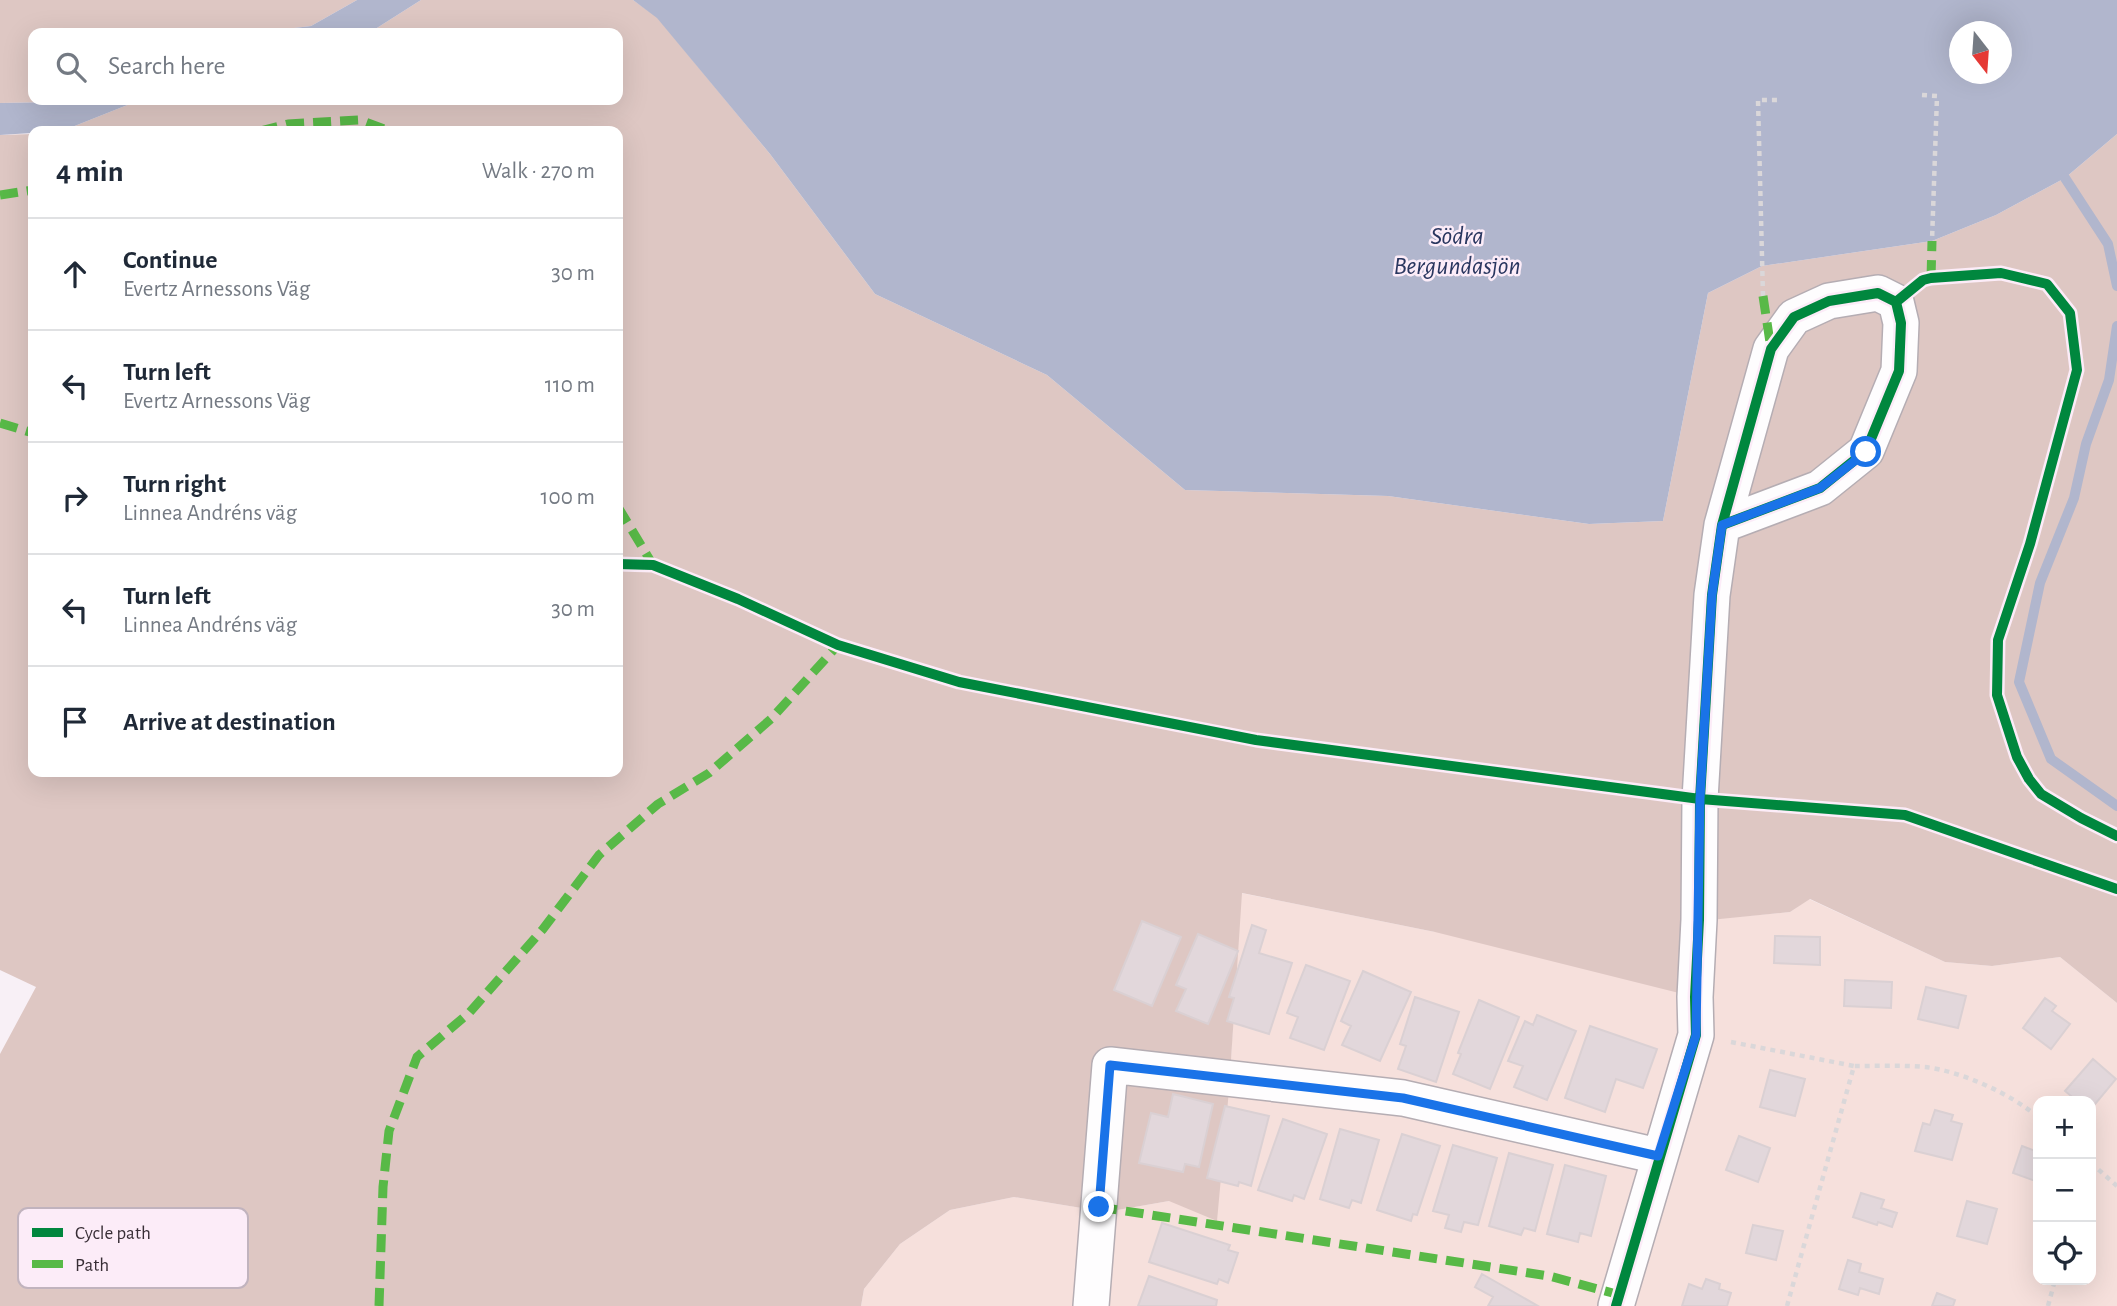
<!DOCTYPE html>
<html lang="en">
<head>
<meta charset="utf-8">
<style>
  :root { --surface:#fff; --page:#f2f2f3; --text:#1f2937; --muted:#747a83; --line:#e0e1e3 }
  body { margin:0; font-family:"Alegreya Sans",sans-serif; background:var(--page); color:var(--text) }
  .controls { position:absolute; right:21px; bottom:21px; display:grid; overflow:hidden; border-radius:14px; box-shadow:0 7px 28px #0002 }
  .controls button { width:63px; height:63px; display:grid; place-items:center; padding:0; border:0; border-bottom:2px solid var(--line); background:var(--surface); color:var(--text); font:35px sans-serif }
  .compass { position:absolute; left:1949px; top:21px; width:63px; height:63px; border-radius:50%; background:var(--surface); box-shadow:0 7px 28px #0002; rotate:163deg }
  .stop { position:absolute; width:21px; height:21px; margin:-16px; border:5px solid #1a73e8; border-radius:50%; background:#fff }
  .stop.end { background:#1a73e8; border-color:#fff; box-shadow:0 2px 7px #0008 }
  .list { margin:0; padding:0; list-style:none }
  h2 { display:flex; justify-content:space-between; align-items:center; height:91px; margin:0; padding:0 28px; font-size:30px }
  h2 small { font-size:23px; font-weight:400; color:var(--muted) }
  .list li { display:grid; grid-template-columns:46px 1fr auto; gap:21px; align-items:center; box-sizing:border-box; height:112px; padding:0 28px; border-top:2px solid var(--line) }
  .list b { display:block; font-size:26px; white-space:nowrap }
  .list p { margin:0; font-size:23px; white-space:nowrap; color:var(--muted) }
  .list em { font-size:23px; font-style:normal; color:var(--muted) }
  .icon { flex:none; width:38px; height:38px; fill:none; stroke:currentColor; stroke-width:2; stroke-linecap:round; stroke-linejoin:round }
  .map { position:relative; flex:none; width:2117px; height:1306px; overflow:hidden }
  .search { position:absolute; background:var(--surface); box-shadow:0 7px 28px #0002; left:28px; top:28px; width:595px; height:77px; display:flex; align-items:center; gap:18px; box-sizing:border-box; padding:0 24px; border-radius:14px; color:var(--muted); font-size:26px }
  .panel { position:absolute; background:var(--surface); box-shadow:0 7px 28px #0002; left:28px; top:126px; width:595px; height:651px; border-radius:14px }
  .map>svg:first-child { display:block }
</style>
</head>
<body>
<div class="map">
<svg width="2117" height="1306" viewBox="0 0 2117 1306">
  <rect width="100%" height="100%" fill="#f8f0f6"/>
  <path fill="#f6e0dc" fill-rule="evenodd" d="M1241 893 1435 932 1699 920 1790 912 1809 899 1945 962 1992 966 2060 957 2117 1003V1306H861L864 1289 900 1244 950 1210 1014 1197 1106 1212 1169 1201 1229 1090ZM2038 1101H2091V1280H2038Z"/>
  <path fill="#dec7c3" d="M0 0H357L311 26 252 33H33V100H70L62 102 0 103Z
    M421 0H633L657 17 770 154 875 294 1047 375 1185 490 1388 496 1589 524 1663 521 1708 293 1762 266 1932 241 1996 215 2065 178 2117 134V1003L2060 957 1992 966 1945 962 1810 899 1790 912 1700 921 1695 997 1435 932 1242 893 1229 1090 1217 1221 1169 1201 1106 1212 1014 1197 950 1210 900 1244 864 1289 861 1306H0V1054L36 987 0 970V135L33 134V772H618V131H62L140 100H618V33H369Z"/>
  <path fill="#b1b6cd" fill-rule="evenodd" d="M357 0H421L369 33H252L311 26Z
    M633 0H2117V134L2065 178 1996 215 1932 241 1762 266 1708 293 1663 521 1589 524 1388 496 1185 490 1047 375 875 294 770 154 657 18ZM1960 32H2002V74H1960Z
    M70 100H140L62 131 0 135V103L62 102Z"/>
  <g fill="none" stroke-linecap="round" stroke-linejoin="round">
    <path stroke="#b1b6cd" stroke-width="10" d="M2065 178 2108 244 2117 286
      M2117 326 2109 380 2086 444 2074 498 2040 583 2019 682 2051 759 2117 806"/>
  </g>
  <path fill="#e2d7db" stroke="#dad0d3" stroke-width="2" d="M1142 921 1181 937 1152 1006 1114 990Z
    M1252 925 1266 930 1259 953 1292 963 1269 1034 1227 1021 1234 998 1229 997Z
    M1198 934 1238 951 1208 1024 1176 1011 1186 989 1176 985Z
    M1775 936 1820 937V965L1774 963Z
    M1306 965 1350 981 1324 1050 1290 1038 1298 1017 1287 1013Z
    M1363 971 1411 992 1380 1061 1342 1045 1351 1026 1341 1021Z
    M1845 980 1892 982 1891 1008 1844 1006Z
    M1926 987 1966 996 1958 1028 1918 1019Z
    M1415 997 1459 1012 1436 1082 1398 1069 1406 1046 1400 1044Z
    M2045 998 2056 1006 2052 1011 2070 1024 2051 1049 2023 1028Z
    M1479 1000 1519 1017 1490 1089 1453 1074 1461 1054 1458 1053Z
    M1537 1015 1576 1031 1547 1100 1514 1087 1523 1066 1508 1061 1525 1021 1533 1025Z
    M1590 1026 1657 1049 1643 1088 1616 1079 1605 1112 1565 1098Z
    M2093 1059 2116 1079 2091 1109V1101H2077L2065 1091Z
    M1770 1070 1805 1079 1795 1116 1760 1107Z
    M1173 1094 1213 1104 1199 1167 1185 1164 1183 1172 1139 1163 1151 1113 1168 1117Z
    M1225 1106 1269 1116 1251 1186 1239 1182 1238 1186 1207 1178Z
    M1935 1110 1953 1115 1951 1121 1962 1124 1952 1160 1915 1151 1923 1123 1930 1125Z
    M1283 1119 1327 1134 1304 1199 1294 1195 1292 1201 1258 1190Z
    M1340 1129 1379 1140 1361 1203 1352 1200 1349 1208 1320 1199Z
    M1402 1134 1440 1146 1417 1215 1413 1214 1411 1221 1377 1210Z
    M1739 1136 1770 1148 1758 1182 1726 1170Z
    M1453 1145 1497 1158 1478 1225 1464 1222 1461 1232 1445 1228 1449 1215 1433 1211Z
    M2022 1146 2038 1152V1182L2013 1173Z
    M1509 1153 1553 1165 1535 1231 1524 1228 1521 1235 1489 1226Z
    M1565 1165 1606 1176 1591 1236 1580 1233 1578 1242 1547 1234Z
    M1861 1193 1884 1200 1881 1208 1897 1213 1892 1227 1878 1222 1877 1225 1853 1217Z
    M1967 1201 1997 1209 1987 1244 1957 1236Z
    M1162 1223 1230 1245 1228 1250 1238 1253 1228 1283 1219 1279 1217 1284 1149 1262Z
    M1753 1225 1783 1231 1776 1260 1746 1253Z
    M1848 1260 1861 1264 1859 1272 1883 1279 1879 1294 1860 1288 1858 1295 1839 1289Z
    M1482 1274 1538 1306H1488L1493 1297 1475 1287Z
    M1149 1276 1217 1300 1216 1306H1138Z
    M1706 1279 1720 1284 1719 1289 1731 1293 1727 1306H1682L1689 1284 1702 1289Z
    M1937 1293 1955 1300 1953 1306H1932Z"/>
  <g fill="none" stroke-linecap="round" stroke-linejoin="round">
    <defs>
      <path id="minor" d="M1091 1306 1110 1065 1403 1098 1658 1156
        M1616 1306 1696 1035 1695 997 1699 920 1700 799 1712 595 1722 525 1771 349 1794 317 1829 301 1878 293 1896 302 1901 323 1899 371 1866 451 1820 488 1722 525"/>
    </defs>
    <use href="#minor" stroke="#b5adb3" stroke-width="38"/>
    <path stroke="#dad7d9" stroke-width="4.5" stroke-dasharray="5 5" stroke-linecap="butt" d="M1922 95 1937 96 1932 241
      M1763 296 1758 100H1777
      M1731 1042 1854 1066
      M2091 1163 2117 1186
      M1787 1306 1854 1066C1877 1066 1901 1065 1925 1067 1961 1071 2011 1094 2038 1117
      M2048 1306 2055 1280"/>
    <use href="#minor" stroke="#fefdfe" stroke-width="35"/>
    <path stroke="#58b947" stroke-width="9" stroke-dasharray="18 9" stroke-linecap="butt" d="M260 131 288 124 360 120 390 131
      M0 195 33 190
      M1931 278 1932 241
      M1763 296 1771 349
      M0 423 33 433
      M618 507 653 565
      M1099 1207 1549 1276 1620 1295
      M379 1306 383 1187 389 1131 417 1057 469 1013 543 929 599 855 658 804 709 773 771 719 838 645"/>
    <defs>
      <path id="cycleway" d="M1896 302 1923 280 1931 278 2001 273 2047 284 2070 313 2077 370 2030 544 1998 640 1997 695 2017 757 2029 779 2041 794 2081 818 2117 836
        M618 564 653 565 738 599 838 645 959 682 1256 740 1700 799 1905 815 2117 889
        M1616 1306 1696 1035 1695 997 1699 920 1700 799 1712 595 1722 525 1771 349 1794 317 1829 301 1878 293 1896 302 1901 323 1899 371 1866 451 1820 488 1722 525"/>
    </defs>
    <use href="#cycleway" stroke="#fcecf8" stroke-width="15"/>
    <use href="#cycleway" stroke="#00873e" stroke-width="10"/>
  </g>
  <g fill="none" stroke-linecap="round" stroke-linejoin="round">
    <path stroke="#1a73e8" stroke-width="9" d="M1099 1207 1110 1065 1403 1098 1658 1156 1696 1035 1700 799 1712 595 1722 525 1820 488 1866 452"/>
  </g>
  <g text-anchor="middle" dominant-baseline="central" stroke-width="5" stroke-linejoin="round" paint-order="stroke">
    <g font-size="26" font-style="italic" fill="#29365f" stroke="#fcecf8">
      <text x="1457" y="236">Södra<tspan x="1457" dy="30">Bergundasjön</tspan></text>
    </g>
  </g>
  <rect x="18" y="1208" width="230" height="80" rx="10" fill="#fcecf8" stroke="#c1b3be" stroke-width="2"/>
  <rect x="32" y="1228" width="31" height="9" fill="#00873e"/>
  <rect x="32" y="1260" width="31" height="8" fill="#58b947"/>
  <g font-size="19" fill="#382e36">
    <text x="75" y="1239">Cycle path</text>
    <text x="75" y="1271">Path</text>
  </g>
</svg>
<div class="controls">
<button>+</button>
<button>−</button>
<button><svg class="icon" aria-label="locate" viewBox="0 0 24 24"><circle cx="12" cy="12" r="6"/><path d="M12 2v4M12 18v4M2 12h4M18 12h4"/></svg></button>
</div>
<svg class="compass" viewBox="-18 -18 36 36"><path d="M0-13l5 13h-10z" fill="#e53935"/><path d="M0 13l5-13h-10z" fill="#747a83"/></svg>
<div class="stop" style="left:1866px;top:452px"></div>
<div class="stop end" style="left:1099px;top:1207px"></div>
<div class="search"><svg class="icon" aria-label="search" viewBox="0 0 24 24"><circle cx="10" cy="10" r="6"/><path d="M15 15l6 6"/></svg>Search here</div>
<section class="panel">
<h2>4 min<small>Walk · 270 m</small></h2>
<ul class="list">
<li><svg class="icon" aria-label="ahead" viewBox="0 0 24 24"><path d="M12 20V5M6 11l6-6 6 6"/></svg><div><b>Continue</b><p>Evertz Arnessons Väg</p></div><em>30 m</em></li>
<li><svg class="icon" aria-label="left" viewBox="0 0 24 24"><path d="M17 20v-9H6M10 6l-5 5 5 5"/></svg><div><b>Turn left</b><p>Evertz Arnessons Väg</p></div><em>110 m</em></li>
<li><svg class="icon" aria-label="right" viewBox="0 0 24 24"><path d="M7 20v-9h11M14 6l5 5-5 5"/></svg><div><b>Turn right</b><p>Linnea Andréns väg</p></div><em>100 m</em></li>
<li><svg class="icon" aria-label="left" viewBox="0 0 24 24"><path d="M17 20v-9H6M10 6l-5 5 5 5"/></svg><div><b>Turn left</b><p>Linnea Andréns väg</p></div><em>30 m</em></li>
<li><svg class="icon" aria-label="arrive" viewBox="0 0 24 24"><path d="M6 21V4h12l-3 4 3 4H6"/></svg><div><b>Arrive at destination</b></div></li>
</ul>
</section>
</div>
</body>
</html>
